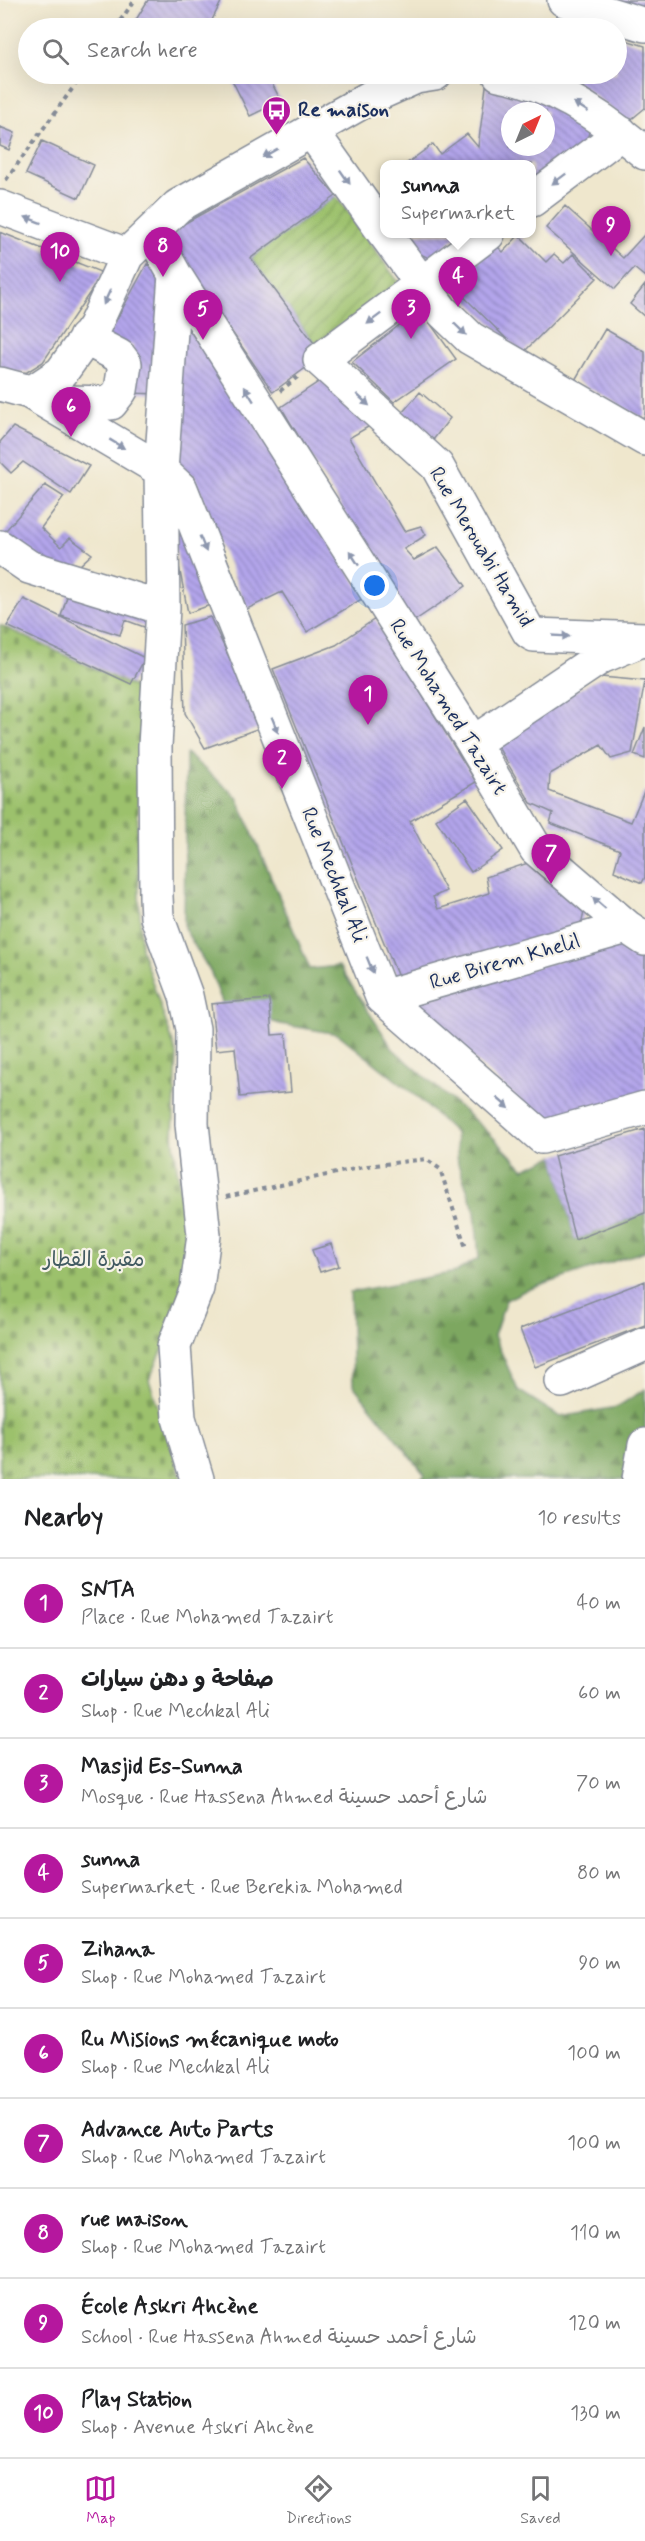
<!DOCTYPE html>
<html lang="en">
<head>
<meta charset="utf-8">
<style>
  :root { --surface:#fff; --page:#f6f6f6; --text:#202124; --muted:#757577; --line:#e0e0e0; --accent:#b5179e }
  body { margin:0; font-family:Mynerve,"Playpen Sans Arabic",sans-serif; background:var(--page); color:var(--text) }
  .compass { position:absolute; left:501px; top:102px; width:54px; height:54px; border-radius:50%; background:var(--surface); box-shadow:0 6px 24px #0002; rotate:43deg }
  .you { position:absolute; left:375px; top:586px; width:21px; height:21px; margin:-15px; border:4px solid #fff; border-radius:50%; background:#1a73e8; box-shadow:0 0 0 9px #1a73e833 }
  .badge { display:grid; place-items:center; width:39px; height:39px; border-radius:50%; background:var(--accent); color:#fff; font-size:20px; font-weight:700 }
  .pin { position:absolute; translate:-50% -50px; filter:drop-shadow(0 2px 3px #0008) }
  .pin::after { content:''; position:absolute; top:32px; width:21px; height:18px; background:inherit; clip-path:polygon(0 0,100% 0,50% 100%) }
  .popup { position:absolute; left:380px; top:160px; width:156px; height:78px; box-sizing:border-box; display:grid; place-content:center; border-radius:12px; background:var(--surface); filter:drop-shadow(0 2px 4px #0005); font-size:20px; white-space:nowrap; color:var(--muted) }
  .popup b { font-size:22px; color:var(--text) }
  .popup::after { content:''; position:absolute; left:50%; top:100%; margin-left:-12px; border:12px solid transparent; border-top-color:var(--surface) }
  .list { margin:0; padding:0; list-style:none }
  h2 { display:flex; justify-content:space-between; align-items:center; height:78px; margin:0; padding:0 24px; font-size:26px }
  h2 small { font-size:20px; font-weight:400; color:var(--muted) }
  .list li { display:grid; grid-template-columns:39px 1fr auto; gap:18px; align-items:center; box-sizing:border-box; height:90px; padding:0 24px; border-top:2px solid var(--line) }
  .list b { display:block; font-size:22px; white-space:nowrap }
  .list p { margin:0; font-size:20px; white-space:nowrap; color:var(--muted) }
  .list em { font-size:20px; font-style:normal; color:var(--muted) }
  .icon { flex:none; width:33px; height:33px; fill:none; stroke:currentColor; stroke-width:2; stroke-linecap:round; stroke-linejoin:round }
  .map { position:relative; flex:none; width:645px; height:1479px; overflow:hidden }
  .search { position:absolute; background:var(--surface); box-shadow:0 6px 24px #0002; left:18px; right:18px; top:18px; height:66px; display:flex; align-items:center; gap:15px; box-sizing:border-box; padding:0 21px; border-radius:33px; color:var(--muted); font-size:22px }
  .sheet { height:978px; background:var(--surface) }
  nav { display:flex; justify-content:space-around; align-items:center; box-sizing:border-box; height:84px; border-top:2px solid var(--line); background:var(--surface); font-size:16px; color:var(--muted) }
  nav a { display:grid; justify-items:center; gap:3px }
  nav .on { color:var(--accent) }
  .map>svg:first-child { display:block }
</style>
</head>
<body>
<div class="map">
<svg width="645" height="1479" viewBox="0 0 645 1479">
  <defs>
    <pattern id="forest-firs" width="22" height="20" patternUnits="userSpaceOnUse" patternTransform="scale(1.5)"><rect width="22" height="20" fill="#7da760"/><path d="M5 1l3.5 6h-7zM16 11l3.5 6h-7z" fill="#668852"/></pattern>
    <pattern id="cemetery-stones" width="16" height="16" patternUnits="userSpaceOnUse" patternTransform="scale(1.5)"><rect width="16" height="16" fill="#9cc16c"/><path d="M2 7V4a2 2 0 0 1 4 0v3zM10 15v-3a2 2 0 0 1 4 0v3z" fill="#7e9d5c"/></pattern>
    <pattern id="garden-furrows" width="10" height="10" patternUnits="userSpaceOnUse" patternTransform="scale(1.5)"><rect width="10" height="10" fill="#9cc16c"/><path d="M-1 1l2-2M0 10L10 0M9 11l2-2" fill="none" stroke="#7e9d5c"/></pattern>
    <pattern id="building-back-hatch" width="6" height="6" patternUnits="userSpaceOnUse" patternTransform="scale(1.5)"><rect width="6" height="6" fill="#b3a5eb"/><path d="M-1 5l2 2M0 0l6 6M5-1l2 2" fill="none" stroke="#9187c2"/></pattern>
  </defs>
  <rect width="100%" height="100%" fill="#f7f3e8"/>
  <filter id="ink" filterUnits="userSpaceOnUse"><feTurbulence type="fractalNoise" baseFrequency=".0167" numOctaves="2"/><feDisplacementMap in="SourceGraphic" scale="12" xChannelSelector="R" yChannelSelector="G"/><feConvolveMatrix kernelMatrix="1 2 1 2 8 2 1 2 1" color-interpolation-filters="sRGB"/></filter>
  <filter id="wash" filterUnits="userSpaceOnUse"><feTurbulence type="fractalNoise" baseFrequency=".008" numOctaves="4" result="noise"/><feDisplacementMap in="SourceGraphic" scale="24" xChannelSelector="R" yChannelSelector="G"/><feGaussianBlur stdDeviation="1.35" result="paint"/><feColorMatrix in="noise" values="0 0 0 0 0 0 0 0 0 0 0 0 0 0 0 0 0 1.4 0 .05"/><feComposite in="paint" operator="in"/></filter>
  <g filter="url(#wash)">
    <rect width="100%" height="100%" fill="#efe7cd"/>
    <path fill="url(#forest-firs)" stroke="#4c6b5f" stroke-width="1.5" d="M186 753 237 797 310 969 339 966 393 1049 488 1132 524 1169 554 1156 575 1240 645 1213V1251L524 1291 506 1300 494 1336 518 1390 560 1417 617 1407 645 1389V1479H421L425 1475 353 1385 350 1292 456 1272 479 1258 475 1212 458 1164 455 1133 417 1097 338 1034 280 1024 224 1007 211 973 184 928Z"/>
    <path fill="url(#cemetery-stones)" stroke="#5c7865" stroke-width="1.5" d="M0 625 134 687 143 706 137 835 141 949 177 1055 173 1135 189 1267 179 1313 149 1380 182 1479H0Z"/>
    <path fill="url(#garden-furrows)" stroke="#5c7865" stroke-width="1.5" d="M336 196 407 294 323 355 251 258Z"/>
    <g id="blocks">
      <path fill="url(#building-back-hatch)" fill-rule="evenodd" d="M148 0H222L208 28H131Z
        M610 0H645V8Z
        M616 37 645 46V108L628 122 567 74H616Z
        M229 74H267L281 101 250 116Z
        M487 79 591 120 587 142 532 194V164H406L433 144 440 154 467 134 478 147ZM510 111H546V147H510Z
        M0 127 15 133 9 150 0 146Z
        M42 141 94 165 79 198 26 174Z
        M303 158 336 196 251 258 323 355 273 392 169 240 180 226Z
        M565 206 623 258 645 234V277L634 268 615 289 546 228Z
        M0 232 103 273 43 362 27 372 0 373Z
        M403 234H460L429 258 418 253Z
        M519 235 546 262 554 254 564 263 573 254 597 278 522 354 453 286 495 244 503 252Z
        M147 264 168 276 162 394 127 393 133 346 106 339Z
        M645 285V317L630 304Z
        M181 307 365 597 307 632 282 592 247 609 194 476 171 463Z
        M415 313 427 319 456 359 394 402 352 362Z
        M605 329 645 352V414L643 418 575 380Z
        M323 379 373 424 349 438 404 531 421 526 426 535 404 549 414 560 438 547 466 586 411 623 281 407Z
        M420 392 450 418 433 440 402 413Z
        M13 427 89 466 71 494 23 462 11 473 0 462V442Z
        M45 485 64 497 41 528 61 547 70 538 92 554 69 575 0 537Z
        M182 522 213 604 188 613 171 524Z
        M71 584 153 610 147 628 125 620 120 635 61 616Z
        M24 599 145 658 131 684 7 626Z
        M210 617 262 727 205 748 185 713 182 625Z
        M375 619 476 782 410 821 446 891 433 897 438 909 489 893 486 877 531 862 585 906 582 921 571 930 398 977 273 669 336 645Z
        M601 677 645 681 632 753 611 759 601 745 550 774 549 791 631 822 645 789V877L642 883 614 871 620 850 550 823 553 813 531 803 492 737Z
        M645 727V759L634 755Z
        M467 798 503 850 471 872 436 820Z
        M626 941 645 954V1095L545 1123 411 1003Z
        M269 999 272 1035 286 1034 291 1092 240 1097 235 1048 216 1050 211 1004Z
        M645 1129V1213L575 1240 554 1156Z
        M331 1244 339 1266 320 1272 312 1250Z
        M645 1281V1325L535 1367 520 1329Z"/>
    </g>
  </g>
  <g filter="url(#ink)">
    <use href="#blocks" fill-opacity="0" stroke="#858b96" stroke-width="1.5"/>
    <g fill="none" stroke-linecap="round" stroke-linejoin="round">
      <defs>
        <path id="minor" d="M564 0 645 25
          M499 74C553 83 604 118 645 153
          M311 130 384 233
          M532 200 621 133
          M0 207 127 255
          M151 232 175 275 473 743 536 849 627 927 645 939
          M385 234 442 311 470 338 645 439
          M488 234 320 360 437 466 529 632 534 635 645 639
          M175 275 161 470 163 608 155 746 156 897 157 917 186 996 193 1029 192 1124 204 1235 197 1288 174 1346 179 1418 197 1479
          M0 384 67 402 111 403 121 390 125 364 119 356 85 338
          M31 393 161 470 181 489 382 997 542 1137 645 1108
          M31 393 61 373 94 327 127 255 178 206 371 97 416 77 435 74
          M0 547 29 567 163 608
          M473 743 601 657 637 642
          M382 997 627 927
          M562 1381 645 1344
          M639 1479 645 1445"/>
      </defs>
      <use href="#minor" stroke="#858b96" stroke-width="36"/>
      <path stroke="#858b96" stroke-width="4" stroke-dasharray="4.5 4.5" stroke-linecap="butt" d="M115 28 135 0
        M6 180 83 74
        M280 391 300 375
        M226 1197 368 1166 426 1159 440 1169 466 1248"/>
      <use href="#minor" stroke="#fff" stroke-width="33"/>
    </g>
    <defs><path id="oneway-solid" d="M-6-.8H1V-3.2L6.5 0L1 3.2V.8H-6Z" transform="scale(1.5)"/></defs>
    <g fill="#8d97ae">
      <use href="#oneway-solid" transform="translate(581 107) rotate(-147)"/>
      <use href="#oneway-solid" transform="translate(270 153) rotate(150)"/>
      <use href="#oneway-solid" transform="translate(345 177) rotate(55)"/>
      <use href="#oneway-solid" transform="translate(559 179) rotate(143)"/>
      <use href="#oneway-solid" transform="translate(33 220) rotate(-159)"/>
      <use href="#oneway-solid" transform="translate(107 297) rotate(115)"/>
      <use href="#oneway-solid" transform="translate(374 319) rotate(143)"/>
      <use href="#oneway-solid" transform="translate(460 329) rotate(44)"/>
      <use href="#oneway-solid" transform="translate(249 394) rotate(-122)"/>
      <use href="#oneway-solid" transform="translate(363 400) rotate(42)"/>
      <use href="#oneway-solid" transform="translate(117 444) rotate(31)"/>
      <use href="#oneway-solid" transform="translate(203 544) rotate(68)"/>
      <use href="#oneway-solid" transform="translate(354 558) rotate(-123)"/>
      <use href="#oneway-solid" transform="translate(561 636) rotate(3)"/>
      <use href="#oneway-solid" transform="translate(275 725) rotate(68)"/>
      <use href="#oneway-solid" transform="translate(599 903) rotate(-139)"/>
      <use href="#oneway-solid" transform="translate(370 965) rotate(68)"/>
      <use href="#oneway-solid" transform="translate(503 1103) rotate(41)"/>
    </g>
  </g>
  <defs>
    <symbol id="bus-pin" viewBox="-11 -11 22 30"><path d="M0 17L-7.5 6A9.5 9.5 0 1 1 7.5 6Z" fill="#b5179e" stroke="#f7f3e8"/><path d="M-5-6H5V4H4V6H2V4H-2V6H-4V4H-5ZM-3.5-4V0h7V-4ZM-3.5 1.2v1.5H-2V1.2ZM2 1.2v1.5H3.5V1.2Z" fill="#fff"/></symbol>
  </defs>
  <g fill-rule="evenodd">
    <use href="#bus-pin" x="260" y="94" width="33" height="45"/>
  </g>
  <g text-anchor="middle" dominant-baseline="central" stroke-width="4.5" stroke-linejoin="round" paint-order="stroke">
    <g font-size="21" font-weight="bold" fill="#1b2f5e" stroke="#f7f3e8" text-anchor="start">
      <text x="298" y="110">Re maison</text>
    </g>
    <g font-size="21" fill="#1b2f5e" stroke="#f7f3e8">
      <text transform="translate(481 547) rotate(59)">Rue Merouabi Hamid</text>
      <text transform="translate(448 707) rotate(58)">Rue Mohamed Tazairt</text>
      <text transform="translate(334 875) rotate(68)">Rue Mechkal Ali</text>
      <text transform="translate(505 962) rotate(-16)">Rue Birem Khelil</text>
    </g>
    <g font-size="21" fill="#425b62" stroke="#f7f3e8">
      <text x="94" y="1260">مقبرة القطار</text>
    </g>
  </g>
</svg>
<svg class="compass" viewBox="-18 -18 36 36"><path d="M0-13l5 13h-10z" fill="#e53935"/><path d="M0 13l5-13h-10z" fill="#757577"/></svg>
<div class="you"></div>
<div class="pin badge" style="left:368px;top:725px">1</div>
<div class="pin badge" style="left:282px;top:789px">2</div>
<div class="pin badge" style="left:411px;top:339px">3</div>
<div class="pin badge" style="left:458px;top:307px">4</div>
<div class="popup"><b>sunna</b>Supermarket</div>
<div class="pin badge" style="left:203px;top:340px">5</div>
<div class="pin badge" style="left:71px;top:437px">6</div>
<div class="pin badge" style="left:551px;top:884px">7</div>
<div class="pin badge" style="left:163px;top:277px">8</div>
<div class="pin badge" style="left:611px;top:256px">9</div>
<div class="pin badge" style="left:60px;top:282px">10</div>
<div class="search"><svg class="icon" aria-label="search" viewBox="0 0 24 24"><circle cx="10" cy="10" r="6"/><path d="M15 15l6 6"/></svg>Search here</div>
</div>
<section class="sheet">
<h2>Nearby<small>10 results</small></h2>
<ul class="list">
<li><span class="badge">1</span><div><b>SNTA</b><p>Place · Rue Mohamed Tazairt</p></div><em>40 m</em></li>
<li><span class="badge">2</span><div><b>صفاحة و دهن سيارات</b><p>Shop · Rue Mechkal Ali</p></div><em>60 m</em></li>
<li><span class="badge">3</span><div><b>Masjid Es-Sunna</b><p>Mosque · Rue Hassena Ahmed شارع أحمد حسينة</p></div><em>70 m</em></li>
<li><span class="badge">4</span><div><b>sunna</b><p>Supermarket · Rue Berekia Mohamed</p></div><em>80 m</em></li>
<li><span class="badge">5</span><div><b>Zihana</b><p>Shop · Rue Mohamed Tazairt</p></div><em>90 m</em></li>
<li><span class="badge">6</span><div><b>Ru Misions mécanique moto</b><p>Shop · Rue Mechkal Ali</p></div><em>100 m</em></li>
<li><span class="badge">7</span><div><b>Advance Auto Parts</b><p>Shop · Rue Mohamed Tazairt</p></div><em>100 m</em></li>
<li><span class="badge">8</span><div><b>rue maison</b><p>Shop · Rue Mohamed Tazairt</p></div><em>110 m</em></li>
<li><span class="badge">9</span><div><b>École Askri Ahcène</b><p>School · Rue Hassena Ahmed شارع أحمد حسينة</p></div><em>120 m</em></li>
<li><span class="badge">10</span><div><b>Play Station</b><p>Shop · Avenue Askri Ahcène</p></div><em>130 m</em></li>
</ul>
</section>
<nav>
<a class="on"><svg class="icon" aria-label="map" viewBox="0 0 24 24"><path d="M3 6l6-2 6 2 6-2v14l-6 2-6-2-6 2zM9 4v14M15 6v14"/></svg>Map</a>
<a><svg class="icon" aria-label="directions" viewBox="0 0 24 24"><path d="M12 3l9 9-9 9-9-9zM9 14v-3h6M13 9l2 2-2 2"/></svg>Directions</a>
<a><svg class="icon" aria-label="saved" viewBox="0 0 24 24"><path d="M7 4h10v16l-5-4-5 4z"/></svg>Saved</a>
</nav>
</body>
</html>
